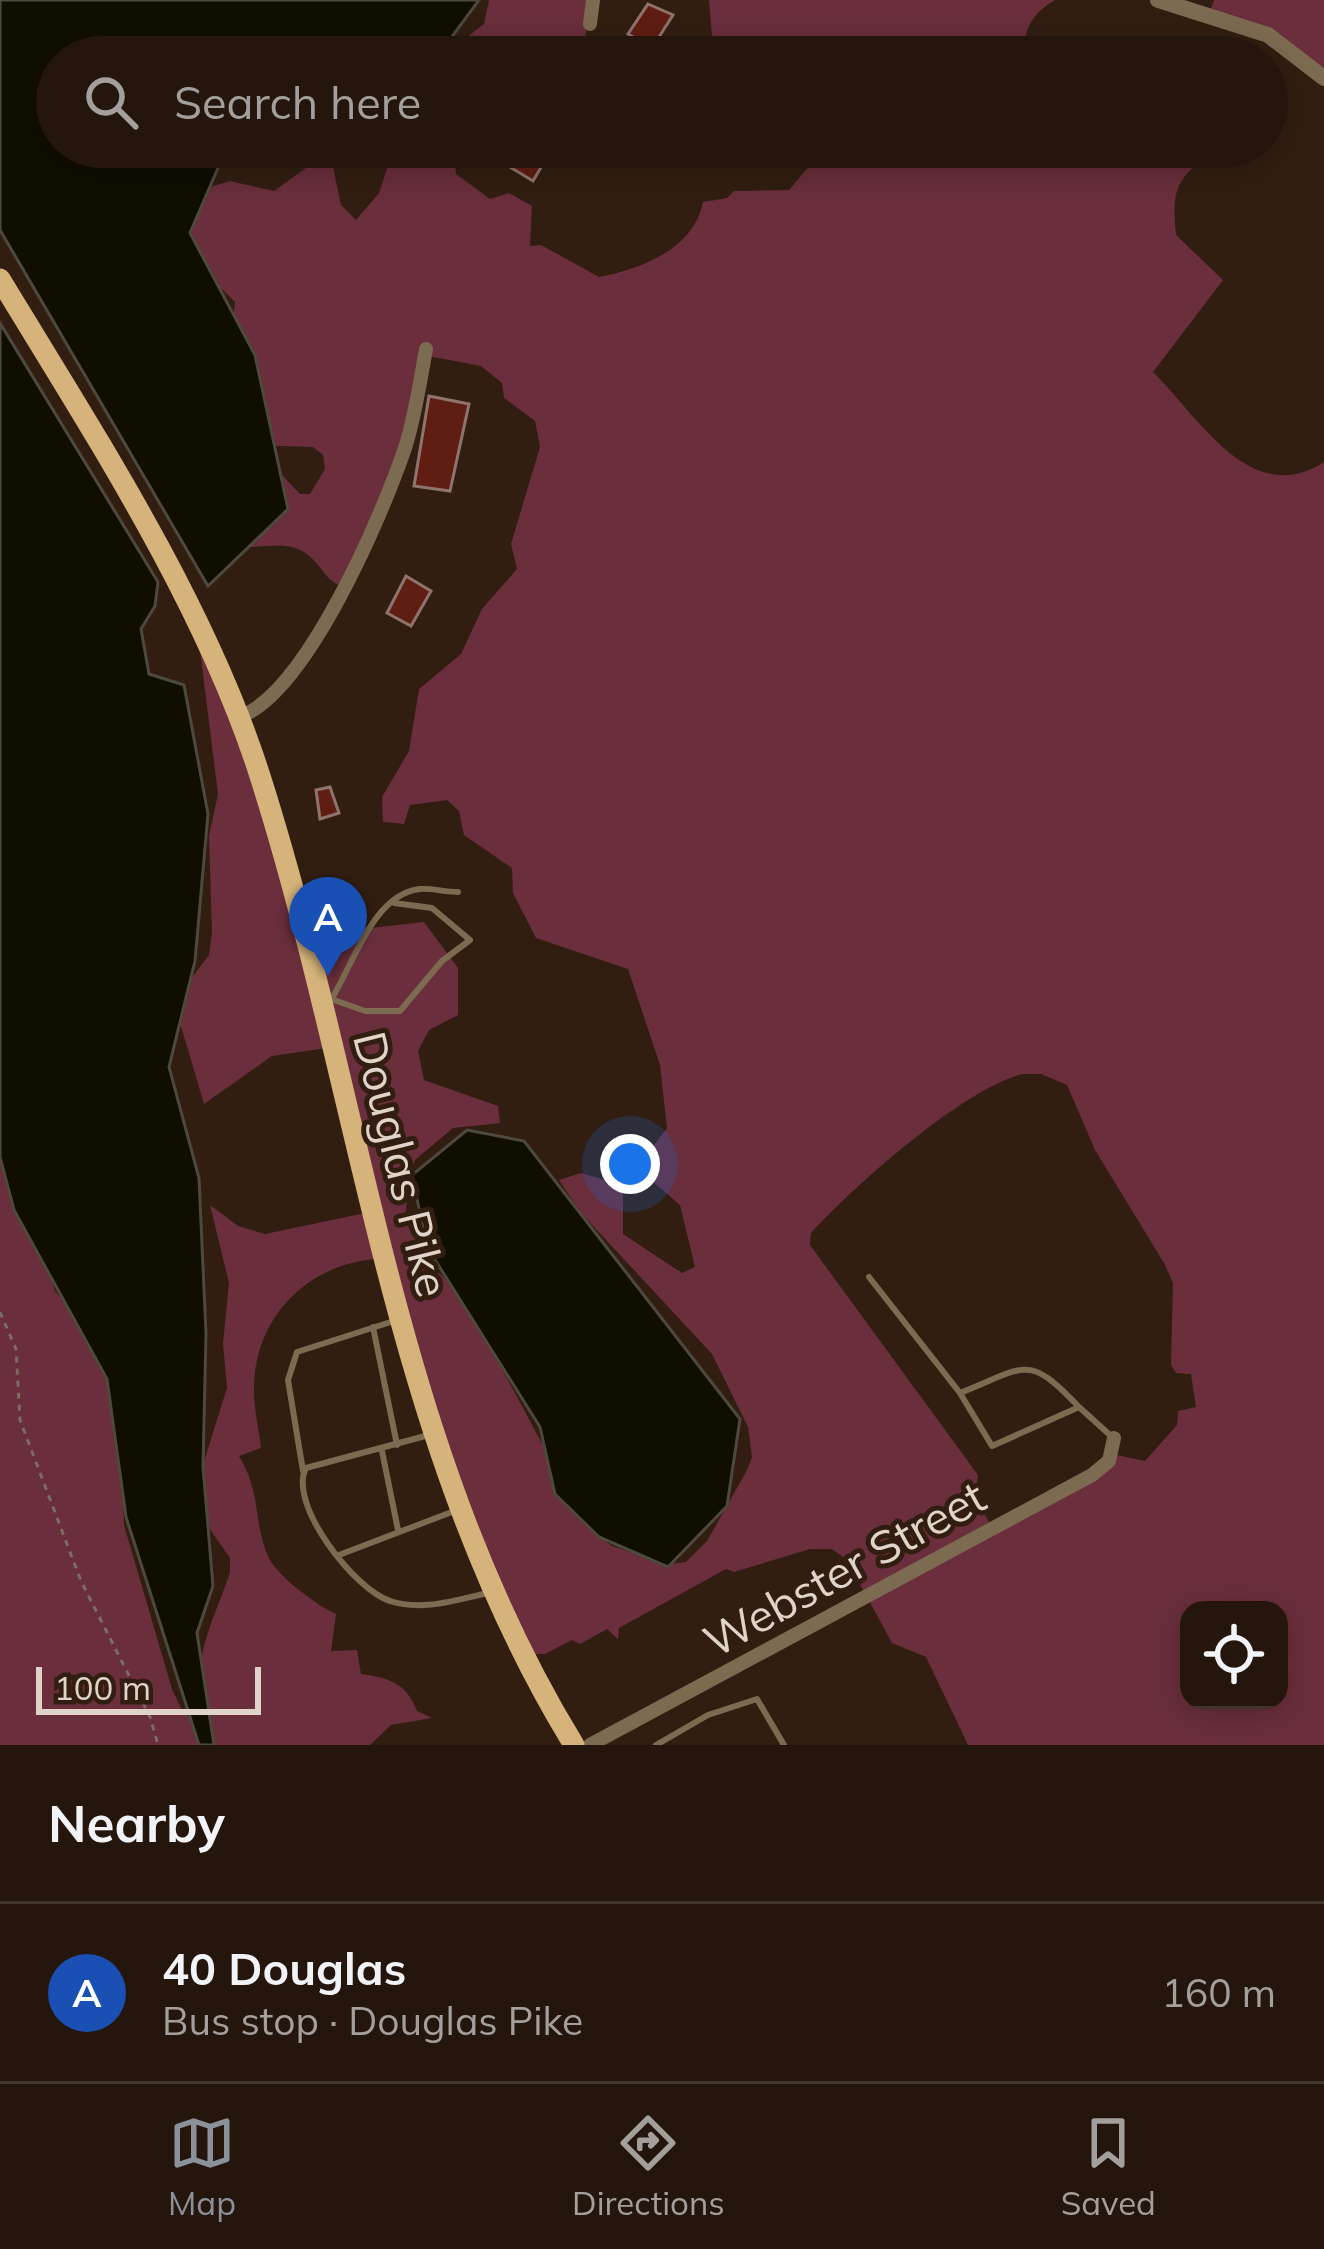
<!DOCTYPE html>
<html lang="en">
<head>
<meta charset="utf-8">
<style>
  :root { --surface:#25160d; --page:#2d1f16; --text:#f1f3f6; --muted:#a39f9d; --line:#42352e; --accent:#8c9099 }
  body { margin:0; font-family:Mulish,sans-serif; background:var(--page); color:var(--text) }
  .controls { position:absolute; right:36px; bottom:36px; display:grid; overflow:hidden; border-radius:24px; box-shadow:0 6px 30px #0003 }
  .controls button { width:108px; height:108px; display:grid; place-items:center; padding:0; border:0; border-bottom:3px solid var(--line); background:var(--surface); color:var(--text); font:60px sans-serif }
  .scale { position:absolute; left:36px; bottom:30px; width:225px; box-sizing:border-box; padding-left:12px; border:6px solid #e0d3ca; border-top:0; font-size:33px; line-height:42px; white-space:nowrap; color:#e0d3ca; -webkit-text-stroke:9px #311e11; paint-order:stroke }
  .you { position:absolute; left:630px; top:1164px; width:42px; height:42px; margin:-30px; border:9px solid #fff; border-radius:50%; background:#1a73e8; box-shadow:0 0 0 18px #1a73e833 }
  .badge { display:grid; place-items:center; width:78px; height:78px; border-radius:50%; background:var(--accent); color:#fff; font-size:39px; font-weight:700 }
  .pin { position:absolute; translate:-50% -99px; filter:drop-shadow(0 3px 6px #0008) }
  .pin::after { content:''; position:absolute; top:63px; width:42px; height:36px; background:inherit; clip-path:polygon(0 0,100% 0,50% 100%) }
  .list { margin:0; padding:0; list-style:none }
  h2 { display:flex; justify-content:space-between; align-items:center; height:156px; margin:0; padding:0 48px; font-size:51px }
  h2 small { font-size:39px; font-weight:400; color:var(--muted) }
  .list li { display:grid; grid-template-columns:78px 1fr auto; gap:36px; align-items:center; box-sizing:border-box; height:180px; padding:0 48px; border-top:3px solid var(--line) }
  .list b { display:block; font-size:45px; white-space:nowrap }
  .list p { margin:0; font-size:39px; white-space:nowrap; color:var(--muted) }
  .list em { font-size:39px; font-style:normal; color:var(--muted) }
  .icon { flex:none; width:66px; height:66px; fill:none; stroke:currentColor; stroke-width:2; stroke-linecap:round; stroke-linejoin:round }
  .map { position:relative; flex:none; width:1324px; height:1745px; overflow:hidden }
  .search { position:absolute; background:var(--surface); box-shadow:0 6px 30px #0003; left:36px; right:36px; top:36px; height:132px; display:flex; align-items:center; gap:30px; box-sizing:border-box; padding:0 42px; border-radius:66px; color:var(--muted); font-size:45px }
  .sheet { height:336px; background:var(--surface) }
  nav { display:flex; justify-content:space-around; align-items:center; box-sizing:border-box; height:168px; border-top:3px solid var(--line); background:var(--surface); font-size:33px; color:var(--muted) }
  nav a { display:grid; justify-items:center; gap:6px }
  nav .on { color:var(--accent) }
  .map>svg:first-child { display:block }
</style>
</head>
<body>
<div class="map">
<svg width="1324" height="1745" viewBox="0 0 1324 1745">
  <rect width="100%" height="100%" fill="#311e11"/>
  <path fill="#6a2e3c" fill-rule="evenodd" d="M489 0H593L581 56 523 43 500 45 484 57H441L484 24Z
    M709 0H1055C1032 13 1022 31 1025 57H729L712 35Z
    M1214 0H1324V70L1211 9Z
    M394 147H453L456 174 490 199 509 193 532 206 530 246 541 245 599 277C641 269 694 249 703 202L727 198 734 191 789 190 811 164 813 147H1217C1178 179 1171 184 1176 235L1223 280 1153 372C1198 416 1251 510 1324 462V1745H968L926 1657 892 1643 847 1560 832 1549H810L734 1572 726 1569 619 1628 618 1639 607 1629 580 1644 572 1640 545 1654H527L375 1259C305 1265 253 1320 254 1391 254 1410 259 1429 261 1448L239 1456C261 1492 253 1518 267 1554 274 1574 316 1605 336 1614L331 1651 357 1650 361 1674C390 1678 406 1683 417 1711L432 1718 391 1725 370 1745H0V1152L11 1201 45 1258 55 1291 104 1347 122 1431 124 1525 172 1689 182 1710 207 1735C217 1714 204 1702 201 1681 196 1649 221 1602 230 1572V1558L207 1525 200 1474 227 1388 223 1343 229 1283 210 1205 238 1226 265 1234 375 1211 333 1047 272 1056 204 1104 180 1023 190 980 209 955 212 933 209 836 218 794 199 642 311 926 345 918 370 928 424 922 458 968V1015L429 1030 418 1051 424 1080 498 1106 500 1123 453 1128 415 1160 407 1176 406 1222 428 1263 462 1294 561 1479 601 1537 612 1546 669 1564 686 1562 707 1541 746 1472 752 1457 748 1427 712 1354 581 1213 559 1180 581 1173 623 1185V1234L682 1273 695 1267 680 1205 651 1180 644 1158 667 1128 660 1065 628 969 536 938 513 893 512 868 464 835 459 811 447 800 410 805 404 824 383 822 382 797 409 751 419 689 461 654 482 609 517 569 511 544 540 447 535 421 504 398 502 383 481 366 428 356 419 419 345 588C324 580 324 568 308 555 286 538 262 550 237 546L279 472 300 494H310L325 469 323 455 313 447 253 445 233 322 235 302 207 274 189 225 207 188 230 181 274 191 310 165 332 162 341 205 356 220 379 193ZM1022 1074H1041L1067 1085 1095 1150 1164 1263 1173 1283 1171 1365 1176 1373 1191 1374 1196 1407 1178 1411 1177 1425 1145 1461 1112 1454 1085 1481 993 1529 975 1498 978 1475 810 1245 811 1233C852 1188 961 1090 1022 1074ZM1189 1610H1279V1700H1189Z"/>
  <path fill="#100e00" stroke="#4e493d" stroke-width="3" d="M0 0H479L437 57H57V147H227L190 233 255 355 288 509 208 586 0 230Z
    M235 147H356C308 180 285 166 235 147Z
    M0 323 158 582 155 606 141 629 149 674 184 685 208 814 195 961 169 1067 199 1178 206 1333 203 1467 213 1586 197 1633 214 1745H199L126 1517 107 1379 14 1210 0 1157Z
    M467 1130 524 1141 740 1419 727 1506 668 1567 599 1537 555 1494 540 1427 427 1247 412 1175Z"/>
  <path fill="#601d12" stroke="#8f736d" stroke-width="3" d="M648 4 673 15 652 48 628 34Z
    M501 147 525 150 553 147 533 181 495 158Z
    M429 396 469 404 450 491 414 486Z
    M406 576 431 591 411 626 387 613Z
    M330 787 339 813 320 819 316 790Z"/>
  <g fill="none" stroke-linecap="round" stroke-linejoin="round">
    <path stroke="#7c6c61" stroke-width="3" stroke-dasharray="6 6" stroke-linecap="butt" d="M0 1312 16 1349 20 1420 81 1581 150 1717 158 1745"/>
    <path stroke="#7c6b50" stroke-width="6" d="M332 998C353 965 373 894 420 889 431 888 445 892 458 892
      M331 999 365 1011H400L442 961 470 940 432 908 394 903
      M869 1277 960 1393 992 1446 1079 1407 1111 1436
      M373 1327 397 1445
      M960 1393C1026 1367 1027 1352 1079 1407
      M429 1435 306 1468C287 1504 356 1591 390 1601 423 1612 459 1599 492 1592
      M382 1451 398 1530
      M303 1471 288 1380 297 1352 397 1320
      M339 1555 457 1510
      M656 1745 708 1715 757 1699 784 1745"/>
    <path stroke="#7c6b50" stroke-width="14" d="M590 24 593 0
      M239 717C306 694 382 516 405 448 415 417 420 382 426 349
      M590 1745 1092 1475 1109 1461 1114 1438"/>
    <path stroke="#7c6b50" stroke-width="16" d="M1158 0 1268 35 1324 78"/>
    <path stroke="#d6b37a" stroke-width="21" d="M0 279C94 434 205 603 260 776 364 1102 391 1447 574 1745"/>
  </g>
  <g text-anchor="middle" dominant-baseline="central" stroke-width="10" stroke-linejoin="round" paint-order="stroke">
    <g font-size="45" fill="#e0d3ca" stroke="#311e11">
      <text transform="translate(402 1164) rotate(76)">Douglas Pike</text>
      <text transform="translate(844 1568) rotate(-29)">Webster Street</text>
    </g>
  </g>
</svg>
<div class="controls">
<button><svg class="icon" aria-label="locate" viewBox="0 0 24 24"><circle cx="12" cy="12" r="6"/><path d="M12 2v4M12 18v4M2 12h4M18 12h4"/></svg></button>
</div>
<div class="scale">100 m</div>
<div class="you"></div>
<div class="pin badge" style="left:328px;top:976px;background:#1a4fb4">A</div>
<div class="search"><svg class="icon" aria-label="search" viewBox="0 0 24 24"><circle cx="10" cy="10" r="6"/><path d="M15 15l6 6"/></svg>Search here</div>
</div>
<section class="sheet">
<h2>Nearby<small></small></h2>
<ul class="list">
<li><span class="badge" style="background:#1a4fb4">A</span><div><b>40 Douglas</b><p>Bus stop · Douglas Pike</p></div><em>160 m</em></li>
</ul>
</section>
<nav>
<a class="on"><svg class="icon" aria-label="map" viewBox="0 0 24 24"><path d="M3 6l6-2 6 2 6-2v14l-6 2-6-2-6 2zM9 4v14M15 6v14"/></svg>Map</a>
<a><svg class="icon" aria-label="directions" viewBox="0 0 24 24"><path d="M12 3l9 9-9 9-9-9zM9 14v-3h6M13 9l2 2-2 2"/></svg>Directions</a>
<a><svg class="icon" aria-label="saved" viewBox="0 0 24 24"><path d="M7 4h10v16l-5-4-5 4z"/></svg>Saved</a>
</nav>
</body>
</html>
